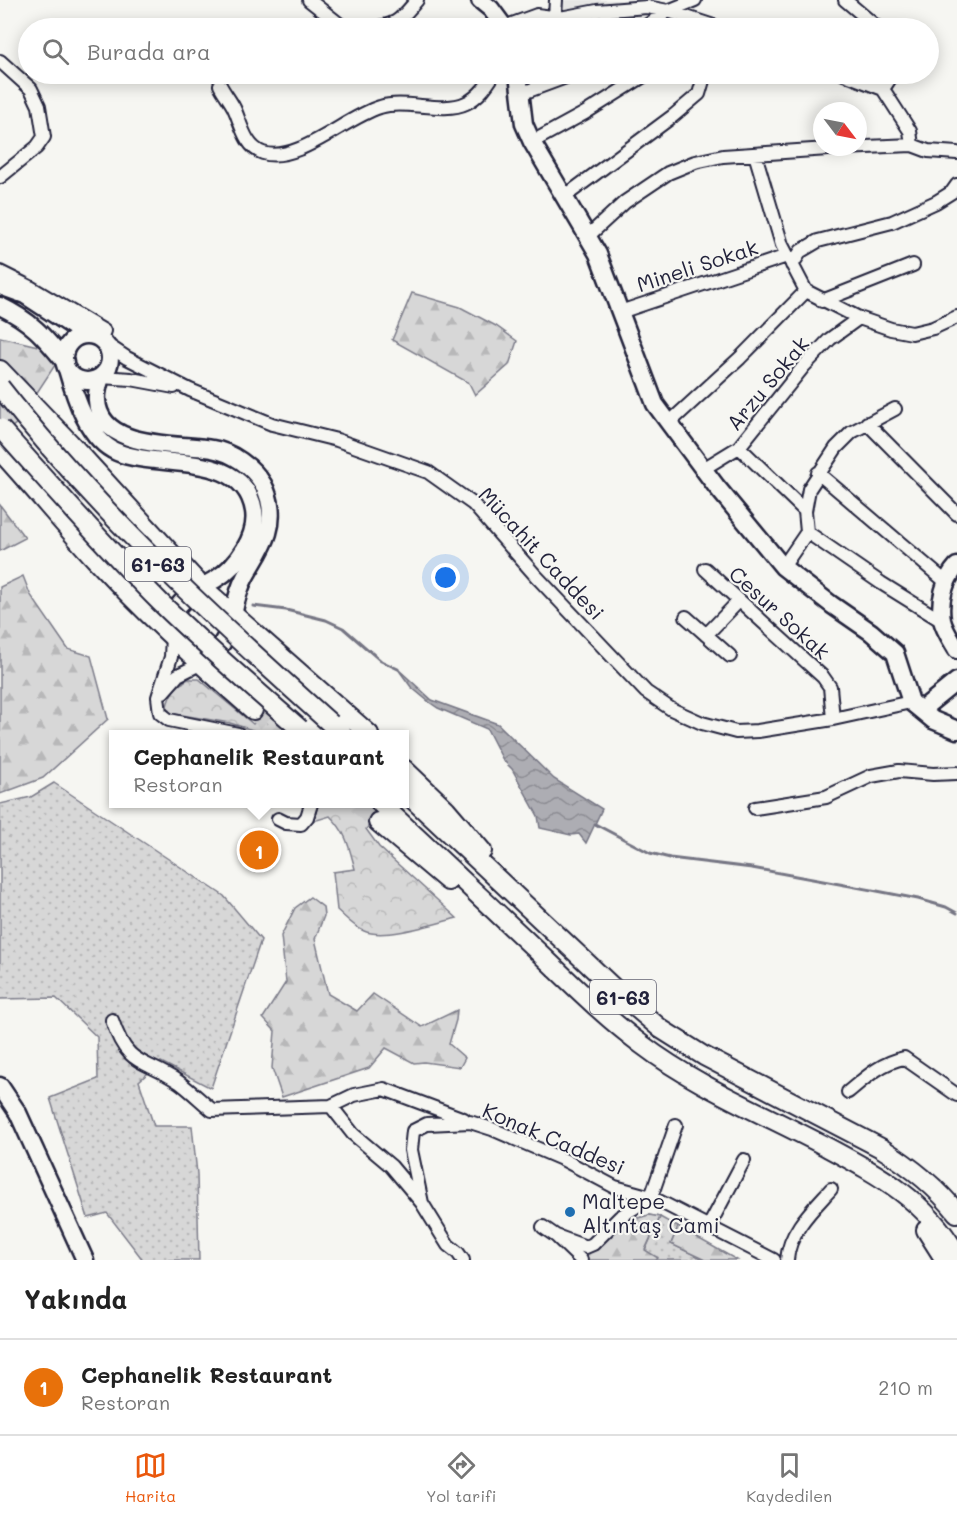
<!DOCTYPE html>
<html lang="tr">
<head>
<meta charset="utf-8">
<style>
  :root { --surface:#fff; --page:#f6f6f6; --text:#222; --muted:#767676; --line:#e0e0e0; --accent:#ea580c }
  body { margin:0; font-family:Mali,sans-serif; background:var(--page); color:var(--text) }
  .compass { position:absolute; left:813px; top:102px; width:54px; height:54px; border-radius:50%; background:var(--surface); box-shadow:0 3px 15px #0003; rotate:122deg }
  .you { position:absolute; left:446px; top:578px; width:21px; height:21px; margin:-15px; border:4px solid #fff; border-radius:50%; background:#1a73e8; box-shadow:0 0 0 9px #1a73e833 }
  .badge { display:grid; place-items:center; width:39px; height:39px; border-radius:50%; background:var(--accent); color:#fff; font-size:20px; font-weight:700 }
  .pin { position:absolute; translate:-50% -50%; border:3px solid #fff; box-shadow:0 2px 6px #0006 }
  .popup { position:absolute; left:109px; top:730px; width:300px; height:78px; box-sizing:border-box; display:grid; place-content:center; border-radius:0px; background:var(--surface); filter:drop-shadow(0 2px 4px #0005); font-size:20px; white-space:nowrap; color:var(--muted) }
  .popup b { font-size:22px; color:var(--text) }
  .popup::after { content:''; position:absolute; left:50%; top:100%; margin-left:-12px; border:12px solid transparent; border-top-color:var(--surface) }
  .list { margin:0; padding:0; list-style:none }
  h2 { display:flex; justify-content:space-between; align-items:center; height:78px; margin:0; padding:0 24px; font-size:26px }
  h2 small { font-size:20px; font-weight:400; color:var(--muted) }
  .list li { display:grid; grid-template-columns:39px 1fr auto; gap:18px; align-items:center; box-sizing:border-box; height:96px; padding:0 24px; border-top:2px solid var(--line) }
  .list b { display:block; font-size:22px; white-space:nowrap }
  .list p { margin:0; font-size:20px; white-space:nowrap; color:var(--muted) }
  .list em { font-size:20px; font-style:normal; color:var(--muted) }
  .icon { flex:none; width:33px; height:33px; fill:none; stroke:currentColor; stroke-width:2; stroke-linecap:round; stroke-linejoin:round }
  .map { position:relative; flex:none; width:957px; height:1260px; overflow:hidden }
  .search { position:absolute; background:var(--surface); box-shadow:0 3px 15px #0003; left:18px; right:18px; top:18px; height:66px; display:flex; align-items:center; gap:15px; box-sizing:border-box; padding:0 21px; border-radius:33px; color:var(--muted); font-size:22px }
  .sheet { height:174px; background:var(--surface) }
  nav { display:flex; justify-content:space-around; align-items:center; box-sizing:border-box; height:84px; border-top:2px solid var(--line); background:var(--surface); font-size:16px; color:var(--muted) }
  nav a { display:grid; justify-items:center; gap:3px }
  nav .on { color:var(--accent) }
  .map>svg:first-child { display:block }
</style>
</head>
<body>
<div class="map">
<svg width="957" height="1260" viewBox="0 0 957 1260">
  <defs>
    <pattern id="grass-dots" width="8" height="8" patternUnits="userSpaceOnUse" patternTransform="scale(1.5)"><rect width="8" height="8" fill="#d7d7d7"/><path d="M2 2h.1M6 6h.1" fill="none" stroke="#b8b8b9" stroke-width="1.8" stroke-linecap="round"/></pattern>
    <pattern id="forest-firs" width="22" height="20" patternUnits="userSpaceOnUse" patternTransform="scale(1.5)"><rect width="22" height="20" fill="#d7d7d7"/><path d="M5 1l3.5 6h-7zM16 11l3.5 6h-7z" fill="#b8b8b9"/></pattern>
    <pattern id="park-crowns" width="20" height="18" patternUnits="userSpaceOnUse" patternTransform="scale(1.5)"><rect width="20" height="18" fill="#d7d7d7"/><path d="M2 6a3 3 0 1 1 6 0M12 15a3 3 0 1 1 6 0" fill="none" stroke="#b8b8b9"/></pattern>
    <pattern id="water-waves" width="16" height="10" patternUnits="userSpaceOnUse" patternTransform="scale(1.5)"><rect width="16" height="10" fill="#adadb3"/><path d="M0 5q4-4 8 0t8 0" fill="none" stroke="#8c8c93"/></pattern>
  </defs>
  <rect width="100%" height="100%" fill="#f6f6f2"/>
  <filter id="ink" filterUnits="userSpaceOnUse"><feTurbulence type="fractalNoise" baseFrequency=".0167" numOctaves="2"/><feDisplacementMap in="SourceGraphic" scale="12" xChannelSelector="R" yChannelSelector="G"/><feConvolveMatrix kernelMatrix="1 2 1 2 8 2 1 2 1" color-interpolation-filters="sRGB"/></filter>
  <g filter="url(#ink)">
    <path fill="#e6e6e4" d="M562 0H641L638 3 562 13Z"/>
    <path fill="url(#grass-dots)" stroke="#7c7c89" stroke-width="1.5" d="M54 783 224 896 261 940 211 1088 161 1062 139 1081 154 1126H192L197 1174 199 1260H143L107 1213 88 1218 50 1098 98 1079 97 1037 56 998 0 999V804L31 797Z
      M660 1217 678 1227 671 1244 705 1260H656L657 1258 645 1251Z"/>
    <path fill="url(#forest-firs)" stroke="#7c7c89" stroke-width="1.5" d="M412 293 460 307 496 326 517 341 509 365 475 395 469 383 392 340Z
      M0 337 42 347 59 359 17 423 0 437Z
      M0 505 25 538 0 551Z
      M23 576 30 594 68 649 91 656 108 719 43 778 0 794V587Z
      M310 897 323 907 324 916 315 939 328 994 357 1011 373 994 422 1027 457 1010 456 1020 449 1044 465 1058 460 1067 424 1062 414 1063 386 1048 369 1068 282 1097 272 1068 275 1031 263 1018 286 982 281 936 295 908Z
      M649 1215 660 1217 645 1250 658 1258 656 1260H588L574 1248 624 1222Z
      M678 1227 737 1260H705L671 1244Z"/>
    <path fill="url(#park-crowns)" stroke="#7c7c89" stroke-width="1.5" d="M188 679H199L253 724 265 712 291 734H265L230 723 170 713 167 706C170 693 176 686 188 679Z
      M318 804H367L379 815 366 829 379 847 457 918C434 924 384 940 364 931 354 927 345 917 337 910L333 872 355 869C349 847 347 833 330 816L314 821Z
      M649 1215 660 1217 653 1233 631 1220Z"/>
    <path fill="url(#water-waves)" stroke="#757583" stroke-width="1.5" d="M398 669 432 700 498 724 554 779 602 809 586 843 579 834 571 835 540 828 538 816 512 769 503 760 487 729 438 708 429 702 411 687Z"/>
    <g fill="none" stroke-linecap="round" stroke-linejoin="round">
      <path stroke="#757583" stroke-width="3" d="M253 606 286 610 326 620 343 628 381 661 398 669
        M595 824 650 853 670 858 752 868 872 890 918 899 946 907 957 913"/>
      <path stroke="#cccccd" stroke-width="18" stroke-dasharray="18 9" stroke-linecap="butt" d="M253 710 280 734
        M357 804 378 822"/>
      <defs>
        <path id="street" d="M309 0 343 27 360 28
          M845 0 878 28
          M555 17 556 0
          M504 27 537 15 560 18 597 11 647 7 668 11 720 28
          M370 28C397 26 400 20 417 0
          M643 28 668 11 695 0
          M0 61 31 89 39 106 44 137 37 147 0 177
          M844 74 883 89 910 131 912 145
          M220 85C224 93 230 100 234 108 241 123 245 147 263 153 297 164 346 117 380 107 405 99 443 114 466 103 479 97 487 85 494 74
          M883 89 893 74
          M520 94 574 74
          M532 142 585 113 647 74
          M755 154 782 245 806 291 859 318 891 329 912 333 933 328 957 317
          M564 197 673 116 699 94 704 77 702 74
          M587 237 625 202 668 173 695 162 723 156 843 148 912 145 928 151 957 153
          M792 265 801 251 818 241 892 222 936 202 952 192 957 185
          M0 272 30 287 104 331 100 339
          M822 301 913 265
          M620 312 787 256
          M106 344 127 358 190 390 272 424 337 440 428 472 473 504 536 576 626 671 646 692 671 709 702 723 736 732 758 731 833 719 911 702
          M101 377 131 379 174 387
          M669 423 740 358 806 291
          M867 423 957 514
          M739 447 805 511
          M703 469 739 447 804 366 830 339 859 318
          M818 473 946 582
          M807 532 881 583 942 621
          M783 567 807 532 805 511 809 489 836 448 852 432 895 409
          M705 569 823 677 830 687 833 719
          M686 617 730 656
          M706 635 739 601
          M172 636 171 657 158 697 160 713 169 720 238 734
          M163 692 178 675 200 664
          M755 808 826 797 871 776 899 771 933 774 957 773
          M278 819 286 823 301 824 307 817 311 804
          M112 1020C128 1068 143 1058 179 1082 190 1090 201 1101 212 1110L331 1106 354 1095 384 1089 464 1119
          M848 1092C866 1077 881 1063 904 1058L957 1095
          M331 1106 353 1134 391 1166 422 1203 448 1245 458 1253 463 1260
          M422 1203 411 1150 413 1131 427 1124 470 1122 492 1129 564 1160 615 1187 651 1197 774 1260
          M709 1226 744 1160
          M543 1227 556 1236 581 1260
          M556 1236 586 1247 593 1244 620 1217 651 1197 676 1125
          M787 1260C789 1231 813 1209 831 1189"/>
        <path id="secondary" d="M480 0 491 9 505 28
          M518 74 524 124 532 142 598 254 655 404 669 423 716 486 783 567 832 605 871 632 895 653 911 702 933 720 957 730
          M0 286 25 295 86 335
          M0 306C31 321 43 335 65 362
          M64 358a23 23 0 1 1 46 0a23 23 0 1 1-46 0Z
          M67 369C75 397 88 440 117 452 158 470 244 449 254 511 258 536 237 566 216 579 200 588 170 603 171 626
          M101 377C99 384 96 393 97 400 99 450 179 443 212 449 232 452 253 467 263 484 271 499 273 517 268 533 263 549 253 562 245 577 227 611 241 632 205 661
          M957 566C944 580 939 601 942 620 944 630 952 641 957 650
          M921 710 957 681
          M0 1086 18 1113 85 1260"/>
        <path id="primary" d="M0 370 70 443 201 586 369 734
          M0 451C33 487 64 525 97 561 146 614 199 663 253 710
          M331 724 342 734
          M404 769 446 809 482 851
          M404 791 620 994 661 1029 704 1056 881 1148C910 1166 936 1186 957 1213
          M381 804C431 850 480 897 530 944 566 978 601 1014 641 1044 696 1086 762 1113 823 1145 877 1174 926 1199 957 1255
          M378 822 448 881
          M926 1230 945 1260"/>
      </defs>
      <use href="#street" stroke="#22223b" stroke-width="16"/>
      <use href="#secondary" stroke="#22223b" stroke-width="21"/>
      <use href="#primary" stroke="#22223b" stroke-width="22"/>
      <use href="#street" stroke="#f6f6f2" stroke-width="12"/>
      <use href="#secondary" stroke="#f6f6f2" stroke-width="16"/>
      <use href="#primary" stroke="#f6f6f2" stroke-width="18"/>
      <defs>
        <path id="primary-bridge" d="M0 387C98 512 214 619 331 724
          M0 428C53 487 105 547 161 603 206 647 253 688 300 729"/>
      </defs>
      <use href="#primary-bridge" stroke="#22223b" stroke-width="22" stroke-linecap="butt"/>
      <use href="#primary-bridge" stroke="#f6f6f2" stroke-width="18"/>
    </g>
  </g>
  <circle fill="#1f6fb2" stroke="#f6f6f2" stroke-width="2" cx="570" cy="1212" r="6"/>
  <g text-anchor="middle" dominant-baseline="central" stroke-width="4.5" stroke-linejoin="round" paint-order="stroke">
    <g fill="#f6f6f2" stroke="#626272" stroke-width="1.5">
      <rect x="125" y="547" width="66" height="34" rx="4.5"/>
      <rect x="590" y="980" width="66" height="34" rx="4.5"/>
    </g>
    <g font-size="20" font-weight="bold" fill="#22223b">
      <text x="158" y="564">61-63</text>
      <text x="623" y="997">61-63</text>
    </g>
    <g font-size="21" fill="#22223b" stroke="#f6f6f2">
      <text transform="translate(697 265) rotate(-18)">Mineli Sokak</text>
      <text transform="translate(767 383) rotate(-50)">Arzu Sokak</text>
      <text transform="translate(542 553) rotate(47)">Mücahit Caddesi</text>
      <text transform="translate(780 612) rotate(42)">Cesur Sokak</text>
      <text transform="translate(554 1138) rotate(23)">Konak Caddesi</text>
    </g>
    <g font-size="21" fill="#22223b" stroke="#f6f6f2" text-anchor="start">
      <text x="582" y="1200">Maltepe<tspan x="582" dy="24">Altıntaş Cami</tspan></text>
    </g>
  </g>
</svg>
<svg class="compass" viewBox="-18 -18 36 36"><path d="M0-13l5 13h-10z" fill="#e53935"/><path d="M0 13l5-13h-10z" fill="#767676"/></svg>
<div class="you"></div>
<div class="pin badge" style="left:259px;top:850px;background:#e8710a">1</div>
<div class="popup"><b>Cephanelik Restaurant</b>Restoran</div>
<div class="search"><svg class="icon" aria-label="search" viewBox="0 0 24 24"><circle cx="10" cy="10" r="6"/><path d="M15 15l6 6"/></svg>Burada ara</div>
</div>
<section class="sheet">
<h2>Yakında<small></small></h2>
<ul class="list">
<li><span class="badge" style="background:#e8710a">1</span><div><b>Cephanelik Restaurant</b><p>Restoran</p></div><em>210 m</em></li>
</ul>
</section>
<nav>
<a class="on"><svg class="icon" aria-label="map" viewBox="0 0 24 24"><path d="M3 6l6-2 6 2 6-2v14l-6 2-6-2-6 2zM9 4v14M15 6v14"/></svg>Harita</a>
<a><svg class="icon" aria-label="directions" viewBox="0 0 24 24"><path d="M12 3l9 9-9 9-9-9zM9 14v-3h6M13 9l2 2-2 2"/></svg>Yol tarifi</a>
<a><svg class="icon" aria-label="saved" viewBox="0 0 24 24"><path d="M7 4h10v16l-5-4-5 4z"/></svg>Kaydedilen</a>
</nav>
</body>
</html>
